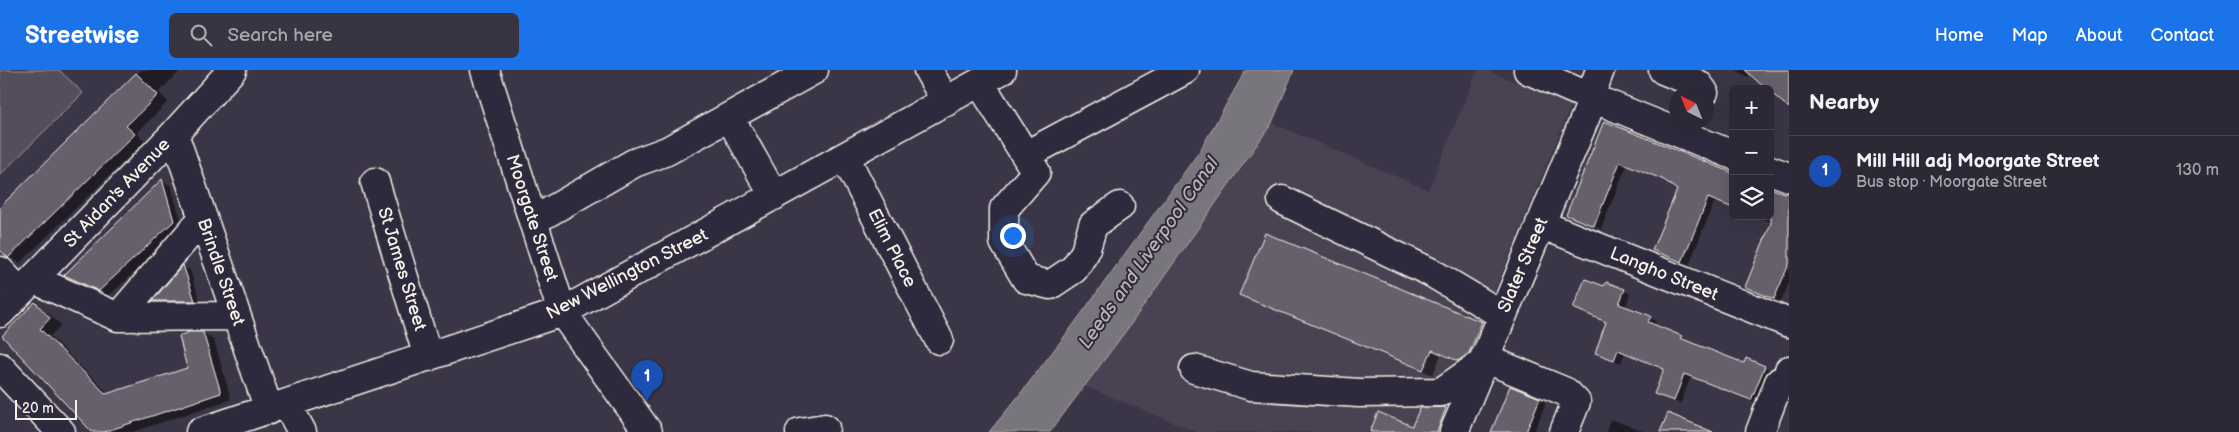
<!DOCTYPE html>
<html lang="en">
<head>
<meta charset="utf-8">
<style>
  :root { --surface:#2c2835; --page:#383441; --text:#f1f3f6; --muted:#a6a6ad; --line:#484450; --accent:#1a73e8 }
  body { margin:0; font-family:"Balsamiq Sans",sans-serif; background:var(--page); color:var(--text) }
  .controls { position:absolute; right:15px; top:15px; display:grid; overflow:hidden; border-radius:8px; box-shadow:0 5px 20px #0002 }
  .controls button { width:45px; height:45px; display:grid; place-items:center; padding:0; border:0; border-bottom:1px solid var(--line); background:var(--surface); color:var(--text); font:25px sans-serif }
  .compass { position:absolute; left:1669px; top:15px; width:45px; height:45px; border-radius:50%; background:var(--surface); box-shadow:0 5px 20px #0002; rotate:317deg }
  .scale { position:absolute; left:15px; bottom:12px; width:62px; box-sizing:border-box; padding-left:5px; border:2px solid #f4f1e8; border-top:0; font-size:14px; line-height:18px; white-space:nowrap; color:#f4f1e8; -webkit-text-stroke:4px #2f2a3d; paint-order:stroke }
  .you { position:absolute; left:1012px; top:165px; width:18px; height:18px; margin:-12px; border:4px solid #fff; border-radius:50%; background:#1a73e8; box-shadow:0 0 0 8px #1a73e833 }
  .badge { display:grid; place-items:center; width:32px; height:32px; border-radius:50%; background:var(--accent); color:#fff; font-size:16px; font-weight:700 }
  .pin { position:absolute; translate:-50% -41px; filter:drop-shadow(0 1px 2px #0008) }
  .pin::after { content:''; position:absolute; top:26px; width:18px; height:15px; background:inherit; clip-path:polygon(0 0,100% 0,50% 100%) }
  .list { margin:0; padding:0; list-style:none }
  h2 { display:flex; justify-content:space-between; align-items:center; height:65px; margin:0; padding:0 20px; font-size:21px }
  h2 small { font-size:16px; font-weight:400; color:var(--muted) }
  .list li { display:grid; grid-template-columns:32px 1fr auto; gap:15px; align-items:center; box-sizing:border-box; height:70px; padding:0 20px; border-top:1px solid var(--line) }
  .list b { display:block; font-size:19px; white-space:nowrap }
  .list p { margin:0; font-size:16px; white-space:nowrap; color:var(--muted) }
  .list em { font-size:16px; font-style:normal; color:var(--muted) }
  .icon { flex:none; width:28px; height:28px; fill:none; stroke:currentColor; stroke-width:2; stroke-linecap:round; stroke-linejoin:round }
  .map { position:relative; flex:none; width:1789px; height:362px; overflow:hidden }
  header { display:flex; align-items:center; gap:30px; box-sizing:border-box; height:70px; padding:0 25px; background:var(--accent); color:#fff }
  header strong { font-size:24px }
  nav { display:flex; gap:28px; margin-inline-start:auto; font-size:18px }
  .search { width:350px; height:45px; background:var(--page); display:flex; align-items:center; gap:12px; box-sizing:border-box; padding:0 18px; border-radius:8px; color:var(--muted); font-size:19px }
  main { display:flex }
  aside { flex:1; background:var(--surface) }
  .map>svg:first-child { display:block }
</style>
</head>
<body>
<header>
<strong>Streetwise</strong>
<div class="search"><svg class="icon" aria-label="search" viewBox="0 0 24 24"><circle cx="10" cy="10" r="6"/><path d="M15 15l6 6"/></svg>Search here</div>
<nav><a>Home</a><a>Map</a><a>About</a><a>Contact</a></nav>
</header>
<main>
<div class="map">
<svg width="1789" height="362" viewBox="0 0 1789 362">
  <rect width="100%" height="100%" fill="#3b3647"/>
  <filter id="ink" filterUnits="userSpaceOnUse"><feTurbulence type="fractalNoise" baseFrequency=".02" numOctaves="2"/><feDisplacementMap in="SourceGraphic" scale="10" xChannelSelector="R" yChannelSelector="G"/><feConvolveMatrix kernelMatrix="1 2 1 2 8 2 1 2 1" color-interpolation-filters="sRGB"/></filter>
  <g filter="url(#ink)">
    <path fill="#484352" d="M1478 0H1486L1571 35 1437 362H1197L1084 316 1272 53 1428 120Z"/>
    <path fill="#534e5c" stroke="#a4a0a2" d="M0 0H59L83 23 0 105Z"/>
    <path fill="#78747b" stroke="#aaa6a7" d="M1246 0H1294L1272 53 1128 258 1050 362H989L1017 328 1074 254 1199 82Z"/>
    <path fill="#0007" d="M141 0H181L159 22 168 32 137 63 145 71 20 193 9 187 0 178V139Z
      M1736 0H1789V37L1751 4 1748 7Z
      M1605 52 1715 130 1689 195 1660 183 1678 120 1670 112 1627 95 1601 159 1574 148Z
      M162 111 171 116 183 157 109 226 66 205Z
      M1770 119 1789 127V213L1781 232 1753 220 1773 153 1755 146H1770Z
      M1266 164 1482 253 1491 258 1468 296 1441 285 1433 305 1250 229Z
      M184 197 190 200 201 234H160L154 231Z
      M1605 218 1624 220 1630 224 1625 238 1656 251 1654 256 1681 267 1687 271V272L1745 295 1764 297 1770 300 1757 333 1691 307 1680 334 1655 323 1665 299 1625 283 1621 293 1596 282 1607 252 1575 238Z
      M36 235 47 242 61 255 50 266 110 325 188 299 203 263 214 270 231 329 133 362H94L4 266Z
      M1539 329 1546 333 1534 362H1492Z
      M1421 339H1446L1455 345 1448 362H1372L1413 358Z
      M1610 349 1646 362H1606Z"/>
    <path fill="#65616c" stroke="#f4f1e8" d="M1745 0H1789V38L1770 22V19H1766Z
      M136 3 158 25 126 56 135 64 8 188 0 180V137Z
      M1604 51 1733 103V138L1708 128 1682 192 1652 180 1677 120 1664 110 1620 92 1594 156 1566 145Z
      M162 109 174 151 99 221 64 205Z
      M1770 118 1784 123 1789 122V194L1774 229 1745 217 1771 153Z
      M1265 163 1482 252 1469 283 1458 291 1432 280 1423 300 1239 225Z
      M183 195 195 231H152Z
      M1585 209 1604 216 1606 212 1625 219 1619 234 1651 246 1648 252 1682 266 1680 268 1744 293 1746 288 1765 296 1751 330 1684 304 1674 331 1654 324 1664 299 1618 280 1614 290 1595 283 1606 252 1573 238Z
      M35 232 50 248 40 259 106 324 187 298 179 266 189 262H203L221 323 104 362H92L2 266Z
      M1510 316 1540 328 1526 362H1491Z
      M1443 337 1446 338 1437 362H1370L1378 342 1412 356 1420 338Z
      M1668 343 1713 362H1660Z"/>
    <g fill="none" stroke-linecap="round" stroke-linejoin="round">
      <defs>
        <path id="minor" d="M485 0 562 242 648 362
          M928 0 946 32
          M1528 0 1590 27 1733 85
          M1663 0 1698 14 1704 22
          M980 13 1036 102 1004 139V172L1026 209 1050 215 1074 199 1085 182 1093 155 1120 136
          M1590 27 1600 0
          M730 48 774 126
          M174 64 269 340
          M1026 85 1185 0
          M845 87 939 270
          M1770 100 1789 107
          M375 112 428 287
          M1282 130 1432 203 1502 245
          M533 151 634 93 667 81 814 0
          M1540 154 1789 253
          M0 201 20 222
          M33 209 118 247 236 246
          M0 243 174 64 232 0
          M118 247 203 148
          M1484 288 1566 322 1576 332 1564 362
          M0 297 61 362
          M1194 299 1251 316 1359 323 1441 322 1481 294
          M287 334 302 362
          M200 362 562 242 1002 0
          M800 362 825 358
          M1454 362 1593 29
          M1760 362 1779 312 1787 307 1789 300"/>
      </defs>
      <use href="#minor" stroke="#f4f1e8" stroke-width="31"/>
      <use href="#minor" stroke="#2f2a3d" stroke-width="28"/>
    </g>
  </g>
  <g text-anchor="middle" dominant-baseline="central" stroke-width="4" stroke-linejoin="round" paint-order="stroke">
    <g font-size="18" fill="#f4f1e8" stroke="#2f2a3d">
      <text transform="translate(117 123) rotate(-46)">St Aidan's Avenue</text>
      <text transform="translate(532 148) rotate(72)">Moorgate Street</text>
      <text transform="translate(892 178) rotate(63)">Elim Place</text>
      <text transform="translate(1523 195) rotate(-67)">Slater Street</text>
      <text transform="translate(402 199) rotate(73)">St James Street</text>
      <text transform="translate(221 202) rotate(71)">Brindle Street</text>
      <text transform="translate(627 204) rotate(-27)">New Wellington Street</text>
      <text transform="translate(1664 204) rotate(22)">Langho Street</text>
    </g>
    <g font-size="19" font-style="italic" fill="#b6b2b2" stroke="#2f2a3d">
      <text transform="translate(1149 183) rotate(-55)">Leeds and Liverpool Canal</text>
    </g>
  </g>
</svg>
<div class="controls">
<button>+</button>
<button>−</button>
<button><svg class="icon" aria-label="layers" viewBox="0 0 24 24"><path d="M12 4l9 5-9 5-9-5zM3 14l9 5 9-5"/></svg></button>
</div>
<svg class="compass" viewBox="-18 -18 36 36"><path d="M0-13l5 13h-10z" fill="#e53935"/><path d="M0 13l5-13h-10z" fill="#a6a6ad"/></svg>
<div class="scale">20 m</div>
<div class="you"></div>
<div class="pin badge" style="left:647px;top:331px;background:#1a4fb4">1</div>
</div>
<aside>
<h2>Nearby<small></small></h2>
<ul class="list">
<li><span class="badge" style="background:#1a4fb4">1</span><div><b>Mill Hill adj Moorgate Street</b><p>Bus stop · Moorgate Street</p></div><em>130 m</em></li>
</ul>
</aside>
</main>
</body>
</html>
